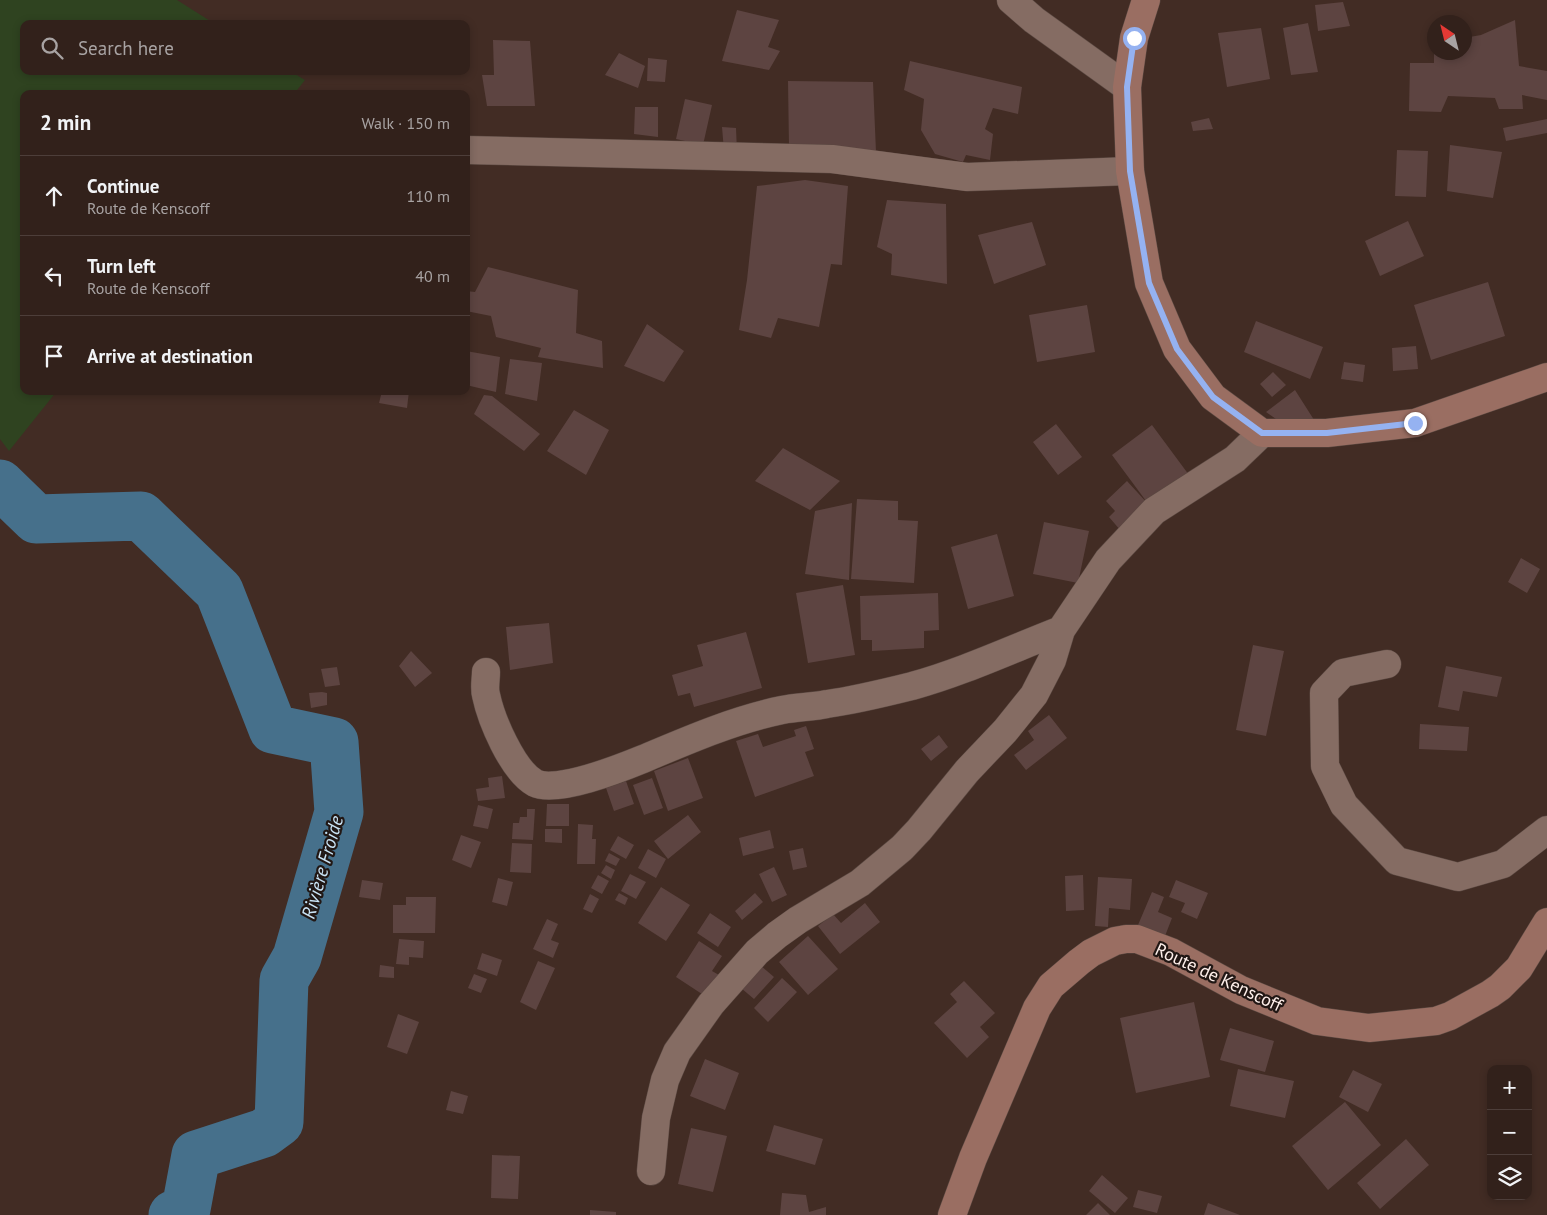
<!DOCTYPE html>
<html lang="en">
<head>
<meta charset="utf-8">
<style>
  :root { --surface:#32211b; --page:#3a2924; --text:#f1f3f6; --muted:#a8a3a3; --line:#4d3e3a }
  body { margin:0; font-family:"PT Sans",sans-serif; background:var(--page); color:var(--text) }
  .controls { position:absolute; right:15px; bottom:15px; display:grid; overflow:hidden; border-radius:10px; box-shadow:0 2px 8px #0003 }
  .controls button { width:45px; height:45px; display:grid; place-items:center; padding:0; border:0; border-bottom:1px solid var(--line); background:var(--surface); color:var(--text); font:25px sans-serif }
  .compass { position:absolute; left:1427px; top:15px; width:45px; height:45px; border-radius:50%; background:var(--surface); box-shadow:0 2px 8px #0003; rotate:325deg }
  .stop { position:absolute; width:15px; height:15px; margin:-11px; border:4px solid #95b2f1; border-radius:50%; background:#fff }
  .stop.end { background:#95b2f1; border-color:#fff; box-shadow:0 1px 5px #0008 }
  .list { margin:0; padding:0; list-style:none }
  h2 { display:flex; justify-content:space-between; align-items:center; height:65px; margin:0; padding:0 20px; font-size:21px }
  h2 small { font-size:16px; font-weight:400; color:var(--muted) }
  .list li { display:grid; grid-template-columns:32px 1fr auto; gap:15px; align-items:center; box-sizing:border-box; height:80px; padding:0 20px; border-top:1px solid var(--line) }
  .list b { display:block; font-size:19px; white-space:nowrap }
  .list p { margin:0; font-size:16px; white-space:nowrap; color:var(--muted) }
  .list em { font-size:16px; font-style:normal; color:var(--muted) }
  .icon { flex:none; width:28px; height:28px; fill:none; stroke:currentColor; stroke-width:2; stroke-linecap:round; stroke-linejoin:round }
  .map { position:relative; flex:none; width:1547px; height:1215px; overflow:hidden }
  .search { position:absolute; background:var(--surface); box-shadow:0 2px 8px #0003; left:20px; top:20px; width:450px; height:55px; display:flex; align-items:center; gap:12px; box-sizing:border-box; padding:0 18px; border-radius:10px; color:var(--muted); font-size:19px }
  .panel { position:absolute; background:var(--surface); box-shadow:0 2px 8px #0003; left:20px; top:90px; width:450px; height:305px; border-radius:10px }
  .map>svg:first-child { display:block }
</style>
</head>
<body>
<div class="map">
<svg width="1547" height="1215" viewBox="0 0 1547 1215">
  <rect width="100%" height="100%" fill="#422c24"/>
  <path fill="#2f4320" d="M0 0H177L215 24H24V71H290L305 80 294 94H24V391H57L9 451 0 439Z"/>
  <g fill="none" stroke-linecap="round" stroke-linejoin="round">
    <path stroke="#46708b" stroke-width="49" d="M0 484 36 519 141 516 219 591 273 729 334 742 339 812 297 957 284 980 279 1122 264 1133 196 1155 186 1209 173 1215"/>
  </g>
  <path fill="#5d4441" d="M1343 2 1350 26 1318 31 1315 5Z
    M737 10 779 20 768 47 780 51 769 70 722 61Z
    M1515 20 1519 66 1547 71V100L1522 95 1523 109H1499L1495 98 1448 96 1441 112 1409 111 1410 63H1434V52H1464V38L1481 35Z
    M1308 23 1318 72 1291 75 1283 28Z
    M1261 28 1270 79 1227 87 1218 33Z
    M493 40 530 41 535 106H487L482 75H494Z
    M619 53 645 66 638 88 605 75Z
    M648 58 667 60 665 82 647 81Z
    M910 61 1022 87 1018 114 993 108 985 129 993 134 990 160 966 155 963 162 935 154 921 130 924 99 904 90Z
    M788 81 873 82 876 152 789 147Z
    M685 99 712 105 703 145 676 139Z
    M635 107H658V137L634 134Z
    M1209 118 1213 129 1193 131 1191 122Z
    M1547 119V133L1506 141 1503 128Z
    M722 127 736 128 737 152 724 151Z
    M1450 145 1502 152 1493 198 1447 191Z
    M1397 150 1428 151 1426 197 1395 196Z
    M805 180 848 186 842 265 831 264 819 327 778 318 771 338 739 330 747 280 757 186Z
    M887 200 946 204 947 284 891 275 892 254 877 247Z
    M1408 221 1424 256 1380 276 1365 241Z
    M1032 222 1046 265 994 284 978 235Z
    M488 267 578 290 576 333 602 341 603 368 538 357 541 348 496 337 491 316 466 311V291L475 292Z
    M1488 282 1505 336 1431 360 1414 305Z
    M1087 305 1095 352 1037 362 1029 315Z
    M1256 321 1323 347 1310 379 1244 352Z
    M647 324 684 351 664 382 624 366Z
    M1416 346 1418 369 1393 371 1392 348Z
    M466 351 500 357 496 392 466 385Z
    M510 359 542 363 537 401 505 394Z
    M1344 362 1365 365 1363 382 1341 379Z
    M1273 372 1286 385 1272 397 1260 384Z
    M1295 390 1316 423 1280 422 1266 412Z
    M382 391H409L407 408 379 403Z
    M484 395 492 396 540 434 524 451 474 414Z
    M574 410 609 430 586 475 547 451Z
    M1056 424 1082 457 1058 475 1033 442Z
    M1152 425 1189 475 1149 505 1112 455Z
    M783 448 840 481 810 510 755 481Z
    M1127 481 1149 505 1121 531 1109 517 1115 511 1106 501Z
    M857 499 898 501V520L918 521 914 583 851 579Z
    M852 503 849 580 805 574 815 511Z
    M1044 522 1089 531 1078 583 1033 574Z
    M997 534 1014 596 968 609 951 547Z
    M1521 558 1540 569 1527 593 1508 582Z
    M843 585 855 655 808 663 796 593Z
    M938 593 939 630 924 631V648L872 651V640H861L860 596Z
    M549 623 553 663 510 670 506 627Z
    M746 632 762 688 694 707 690 693 678 696 672 675 703 666 697 645Z
    M1253 645 1284 651 1266 736 1236 730Z
    M411 651 432 673 415 687 399 666Z
    M1446 666 1502 677 1497 697 1463 691 1459 711 1438 707Z
    M337 667 340 685 325 687 321 669Z
    M322 692 327 693V705L311 708 309 693Z
    M1049 715 1067 738 1026 770 1014 755 1034 740 1028 731Z
    M1420 724 1469 727 1467 751 1419 749Z
    M806 726 814 749 805 752 814 776 755 797 736 741 758 734 763 747 796 736 794 730Z
    M939 735 948 747 931 761 921 749Z
    M688 758 703 798 668 811 654 771Z
    M502 776 505 798 478 801 476 789 489 787 488 778Z
    M652 778 663 808 644 815 633 785Z
    M626 781 634 804 614 811 606 788Z
    M547 804H569V826H546Z
    M478 805 493 809 488 829 473 826Z
    M527 809H535L533 840 512 839 513 823H519L520 817H527Z
    M688 815 701 832 668 859 654 841Z
    M578 824 593 825 592 839H596L595 864H577Z
    M545 829H562V843L545 842Z
    M770 830 774 848 743 856 739 838Z
    M461 835 481 842 471 868 452 860Z
    M618 836 634 845 626 859 610 850Z
    M512 843 532 844 531 873 510 872Z
    M803 848 807 867 793 870 789 851Z
    M648 849 666 859 656 878 638 868Z
    M609 853 620 859 616 866 605 861Z
    M606 865 615 870 611 879 601 873Z
    M774 867 787 895 772 902 759 874Z
    M630 874 646 882 636 899 621 891Z
    M598 875 609 881 602 894 591 888Z
    M1083 875 1084 910 1066 911 1065 876Z
    M1098 877 1132 879 1130 910 1109 908 1108 927 1095 926Z
    M498 878 513 882 507 906 492 902Z
    M362 880 383 883 380 900 359 897Z
    M1176 880 1208 893 1197 919 1181 912 1185 903 1169 897Z
    M661 887 690 905 666 941 638 923Z
    M1152 892 1164 897 1158 912 1172 918 1165 936 1138 925Z
    M619 893 628 898 625 905 615 900Z
    M755 893 763 902 742 920 735 911Z
    M590 894 599 899 592 913 583 909Z
    M406 897H436L435 933H393V905H406Z
    M865 903 880 922 840 954 818 926 833 914 841 923Z
    M710 913 731 927 718 947 697 933Z
    M547 919 558 924 551 940 559 943 553 958 533 949Z
    M808 936 838 969 808 995 779 962Z
    M399 939 424 941 423 958 409 957V965L396 964Z
    M699 941 722 956 712 971 719 975 705 996 676 977Z
    M482 953 502 960 497 976 477 969Z
    M538 961 555 968 536 1010 520 1002Z
    M380 965 394 967V978L379 977Z
    M761 966 774 977 754 999 741 988Z
    M474 974 487 979 481 993 468 988Z
    M782 978 797 992 768 1022 754 1008Z
    M964 981 995 1013 980 1027 989 1037 967 1058 934 1023 957 1002 950 994Z
    M1194 1002 1210 1077 1136 1093 1120 1018Z
    M398 1014 419 1022 407 1054 387 1047Z
    M1230 1028 1274 1041 1265 1072 1220 1060Z
    M705 1059 739 1073 725 1110 690 1096Z
    M1238 1069 1294 1081 1285 1118 1230 1106Z
    M1353 1070 1382 1084 1368 1112 1339 1097Z
    M451 1091 468 1096 463 1114 446 1110Z
    M1345 1102 1381 1145 1328 1190 1292 1146Z
    M774 1125 823 1139 815 1165 766 1151Z
    M691 1128 727 1136 713 1192 678 1184Z
    M1406 1139 1429 1165 1380 1209 1357 1183Z
    M492 1155 520 1156 518 1199 491 1198Z
    M1102 1175 1128 1198 1115 1213 1089 1191Z
    M1138 1190 1162 1196 1157 1213 1133 1207Z
    M782 1193 806 1195 809 1212 826 1207V1215H780Z
    M1098 1203 1110 1215H1086Z
    M1208 1203 1240 1215H1204Z
    M590 1210 616 1212V1215H590Z"/>
  <g fill="none" stroke-linecap="round" stroke-linejoin="round">
    <defs>
      <path id="street" d="M1011 0 1034 20 1127 87
        M466 150 832 159 967 177 1130 171
        M1387 664 1343 673 1324 693 1325 766 1344 805 1397 861 1458 877 1503 864 1547 830
        M486 672C486 679 484 688 486 695 491 719 512 770 535 783 556 794 621 768 643 759 688 740 734 720 782 710 797 707 813 707 827 704 856 700 884 693 912 686 963 672 1012 649 1061 630
        M651 1171 656 1118 665 1080 677 1052 711 1004 757 952 777 935 798 920 860 883 902 848 919 830 967 771 1005 731 1034 695 1052 660 1061 630 1108 560 1154 511 1235 459 1262 433"/>
      <path id="secondary" d="M1146 0 1134 38 1127 87 1130 171 1149 283 1177 349 1213 397 1262 433H1327L1415 423 1547 377
        M952 1215 973 1158 1037 1008 1051 986 1079 962 1091 953 1115 941 1126 939H1137L1171 952 1241 990 1317 1021 1369 1028 1436 1021 1450 1016 1490 994 1500 987 1519 968 1547 922"/>
    </defs>
    <use href="#street" stroke="#5b4942" stroke-width="29"/>
    <use href="#secondary" stroke="#5b4942" stroke-width="29"/>
    <use href="#street" stroke="#856c63" stroke-width="28"/>
    <use href="#secondary" stroke="#9a6e62" stroke-width="28"/>
  </g>
  <g fill="none" stroke-linecap="round" stroke-linejoin="round">
    <path stroke="#95b2f1" stroke-width="6" d="M1134 38 1127 87 1130 171 1149 283 1177 349 1213 397 1262 433H1327L1415 423"/>
  </g>
  <g text-anchor="middle" dominant-baseline="central" stroke-width="4.5" stroke-linejoin="round" paint-order="stroke">
    <g font-size="18" fill="#feefea" stroke="#211714">
      <text transform="translate(1219 977) rotate(25)">Route de Kenscoff</text>
    </g>
    <g font-size="19" font-style="italic" fill="#cae4f6" stroke="#211714">
      <text transform="translate(322 867) rotate(-74)">Rivière Froide</text>
    </g>
  </g>
</svg>
<div class="controls">
<button>+</button>
<button>−</button>
<button><svg class="icon" aria-label="layers" viewBox="0 0 24 24"><path d="M12 4l9 5-9 5-9-5zM3 14l9 5 9-5"/></svg></button>
</div>
<svg class="compass" viewBox="-18 -18 36 36"><path d="M0-13l5 13h-10z" fill="#e53935"/><path d="M0 13l5-13h-10z" fill="#a8a3a3"/></svg>
<div class="stop" style="left:1134px;top:38px"></div>
<div class="stop end" style="left:1415px;top:423px"></div>
<div class="search"><svg class="icon" aria-label="search" viewBox="0 0 24 24"><circle cx="10" cy="10" r="6"/><path d="M15 15l6 6"/></svg>Search here</div>
<section class="panel">
<h2>2 min<small>Walk · 150 m</small></h2>
<ul class="list">
<li><svg class="icon" aria-label="ahead" viewBox="0 0 24 24"><path d="M12 20V5M6 11l6-6 6 6"/></svg><div><b>Continue</b><p>Route de Kenscoff</p></div><em>110 m</em></li>
<li><svg class="icon" aria-label="left" viewBox="0 0 24 24"><path d="M17 20v-9H6M10 6l-5 5 5 5"/></svg><div><b>Turn left</b><p>Route de Kenscoff</p></div><em>40 m</em></li>
<li><svg class="icon" aria-label="arrive" viewBox="0 0 24 24"><path d="M6 21V4h12l-3 4 3 4H6"/></svg><div><b>Arrive at destination</b></div></li>
</ul>
</section>
</div>
</body>
</html>
